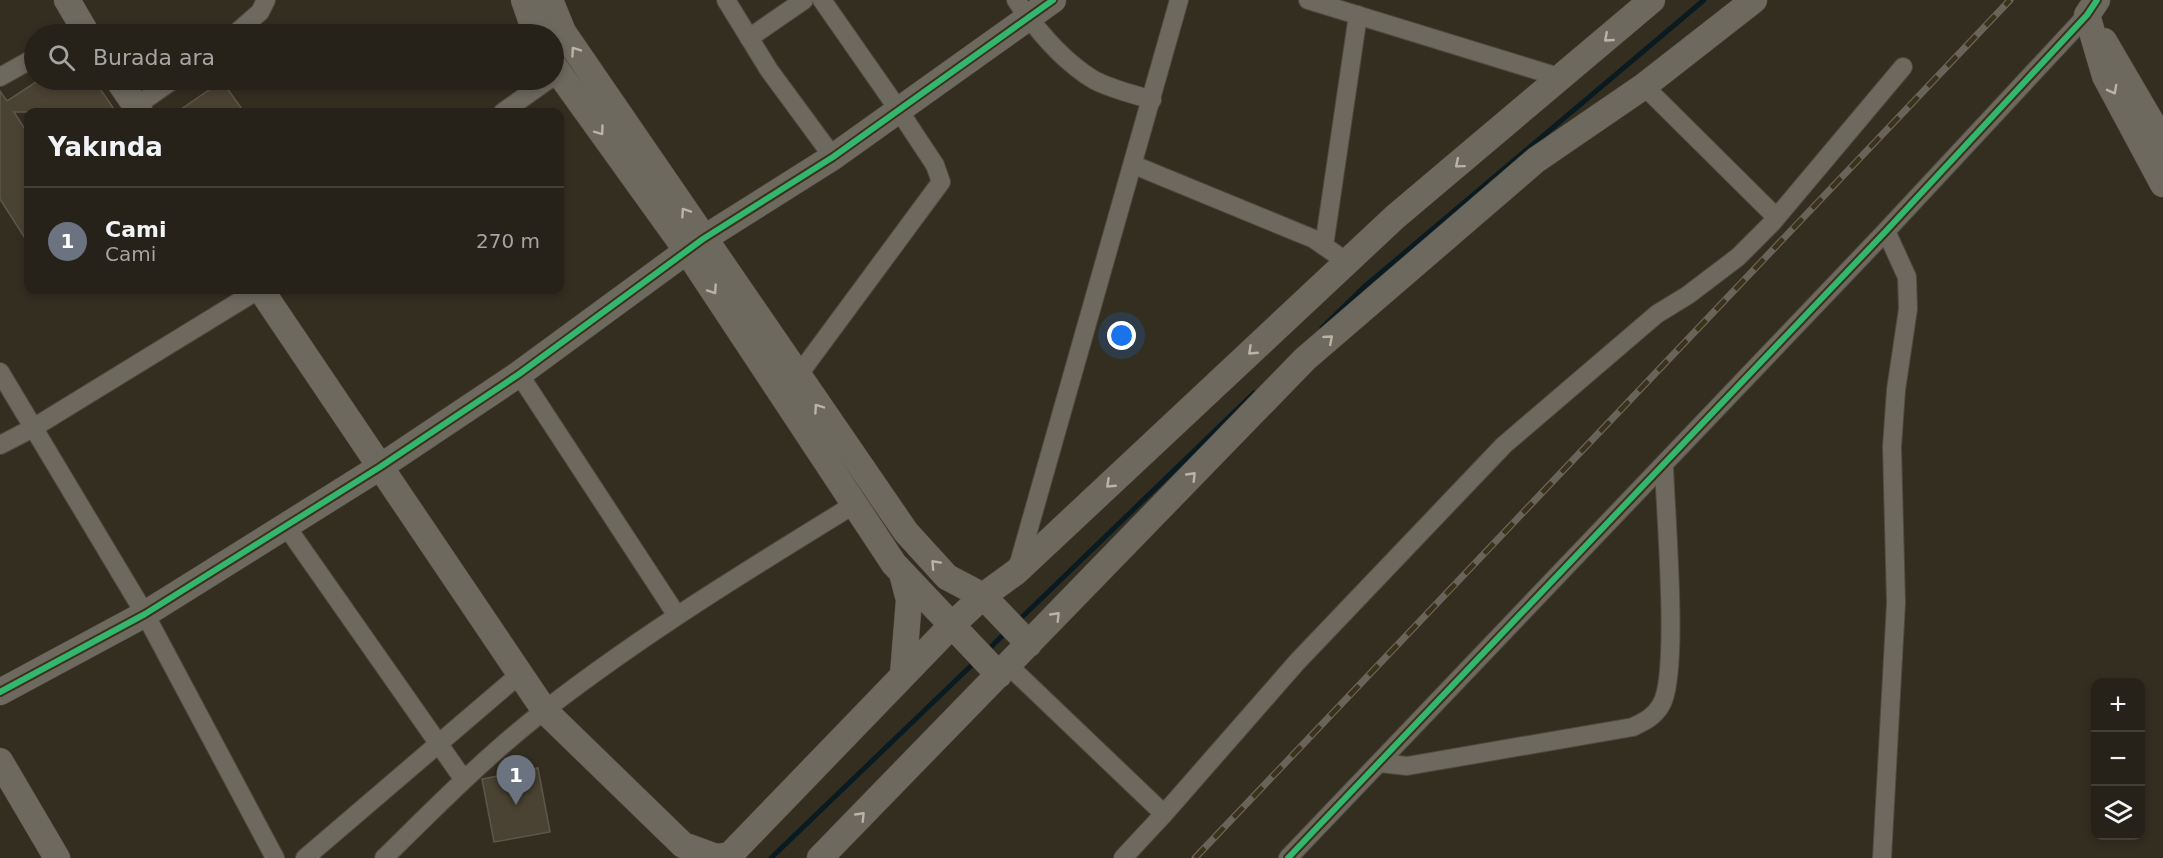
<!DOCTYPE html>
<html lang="tr">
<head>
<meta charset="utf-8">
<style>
  :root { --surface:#272219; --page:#332f26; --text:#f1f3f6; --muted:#a4a4a2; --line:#433f38; --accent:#d93025 }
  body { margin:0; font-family:"DejaVu Sans",sans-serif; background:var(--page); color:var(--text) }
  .controls { position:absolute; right:18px; bottom:18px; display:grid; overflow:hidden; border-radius:12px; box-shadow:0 3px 9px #0003 }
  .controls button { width:54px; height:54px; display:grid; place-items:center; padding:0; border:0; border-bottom:2px solid var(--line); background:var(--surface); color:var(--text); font:30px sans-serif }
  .you { position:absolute; left:1122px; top:336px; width:21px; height:21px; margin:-15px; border:4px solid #fff; border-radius:50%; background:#1a73e8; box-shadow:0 0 0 9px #1a73e833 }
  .badge { display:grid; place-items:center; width:39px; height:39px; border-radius:50%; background:var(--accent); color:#fff; font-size:20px; font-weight:700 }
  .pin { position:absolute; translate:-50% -50px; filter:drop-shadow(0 2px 3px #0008) }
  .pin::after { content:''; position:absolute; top:32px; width:21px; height:18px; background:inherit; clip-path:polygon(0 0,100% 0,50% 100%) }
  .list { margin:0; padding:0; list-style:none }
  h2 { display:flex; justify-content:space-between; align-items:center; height:78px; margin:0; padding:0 24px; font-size:26px }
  h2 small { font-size:20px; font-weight:400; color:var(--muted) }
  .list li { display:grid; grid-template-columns:39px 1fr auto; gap:18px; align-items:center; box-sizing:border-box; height:108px; padding:0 24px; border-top:2px solid var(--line) }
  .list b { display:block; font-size:22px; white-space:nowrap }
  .list p { margin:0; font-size:20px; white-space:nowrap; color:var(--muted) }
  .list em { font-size:20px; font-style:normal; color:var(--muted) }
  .icon { flex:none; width:33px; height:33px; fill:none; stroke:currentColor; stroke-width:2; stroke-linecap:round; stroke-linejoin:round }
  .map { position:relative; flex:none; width:2163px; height:858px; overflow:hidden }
  .search { position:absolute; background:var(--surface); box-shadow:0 3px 9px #0003; left:24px; top:24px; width:540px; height:66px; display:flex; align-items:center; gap:15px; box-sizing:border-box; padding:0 21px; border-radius:33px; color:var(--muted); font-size:22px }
  .panel { position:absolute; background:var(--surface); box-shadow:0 3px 9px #0003; left:24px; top:108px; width:540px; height:186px; border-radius:12px }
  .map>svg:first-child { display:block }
</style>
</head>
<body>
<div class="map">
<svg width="2163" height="858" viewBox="0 0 2163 858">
  <rect width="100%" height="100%" fill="#342e21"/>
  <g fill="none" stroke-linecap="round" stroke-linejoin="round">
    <path stroke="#091a21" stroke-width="5" d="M1322 328 1364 287 1704 0
      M1017 622 1254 393
      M987 651 1008 630
      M771 858 976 661"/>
  </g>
  <path fill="#4a4333" stroke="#5c574c" stroke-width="1.5" d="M39 80H94L116 112H14L28 134V243L0 199V91L7 101Z
    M222 81 244 112H177Z
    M538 768 550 832 494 842 482 779Z"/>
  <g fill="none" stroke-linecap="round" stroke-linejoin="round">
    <defs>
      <path id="street" d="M726 0 769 70 833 157
        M1016 0C1036 29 1064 62 1094 80 1111 89 1133 94 1152 100
        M1308 0 1562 78
        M235 34 260 12 266 0
        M749 38 804 0
        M0 77 34 58
        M1644 86 1776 217
        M136 106 173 80
        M503 112 548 80
        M1134 165 1314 239 1347 262
        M1324 246 1358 15
        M0 372 145 614 275 858
        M519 374 676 614
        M797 377 941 182 935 165 898 109 822 0
        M0 445 33 428 258 290
        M286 526 464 780
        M1017 570 1179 0
        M1008 665 1164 814 1123 858
        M1380 763 1407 766 1633 727C1645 721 1654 717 1661 705 1680 674 1665 509 1664 465
        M1164 814 1297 662 1504 445 1657 314 1688 295 1738 257 1771 224 1903 67
        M305 858 520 674
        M384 858C436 807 487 755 545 710 643 634 749 569 855 504
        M1288 858 1886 231 2087 15
        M1882 858 1896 603 1892 447 1896 390 1908 309 1907 277 1886 231"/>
      <path id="secondary" d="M67 0 87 34
        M524 0 536 34
        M550 0 563 32 906 532 947 577 983 596 1029 644
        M2097 0 2087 15 2105 76 2163 184
        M2104 41 2163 142
        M554 66 687 251 894 564 999 675
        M118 80 140 112
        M261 290 545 711 683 845 716 857 730 855
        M902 573 909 600 903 674
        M0 692 145 614 380 467 519 374 703 239 833 157 1053 0
        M0 761 57 858
        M727 858 951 626 983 596 1016 572 1395 217 1652 0
        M820 858 1305 359 1536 160 1644 86 1754 0"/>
    </defs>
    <use href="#street" stroke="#4f493e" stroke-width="20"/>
    <use href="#secondary" stroke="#4f493e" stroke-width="27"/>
    <use href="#street" stroke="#6e695e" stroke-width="18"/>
    <use href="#secondary" stroke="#6e695e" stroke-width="26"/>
    <defs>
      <path id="rail" d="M1195 858 2010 0"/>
    </defs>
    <use href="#rail" stroke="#69645a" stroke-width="7"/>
    <use href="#rail" stroke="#3c3119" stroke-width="4.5" stroke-dasharray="14" stroke-linecap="butt"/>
    <defs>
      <path id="cycleway" d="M0 692 145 614 380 467 519 374 703 239 833 157 1053 0
        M1288 858 1886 231 2087 15 2097 0"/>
    </defs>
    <use href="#cycleway" stroke="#3c3119" stroke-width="10"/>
    <use href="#cycleway" stroke="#33b770" stroke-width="6"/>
  </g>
  <defs><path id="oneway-chevron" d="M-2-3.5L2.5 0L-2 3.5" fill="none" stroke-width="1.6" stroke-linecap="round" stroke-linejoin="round" transform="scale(1.5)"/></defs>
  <g stroke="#bab4a7">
    <use href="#oneway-chevron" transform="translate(1608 38) rotate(139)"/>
    <use href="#oneway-chevron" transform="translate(575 51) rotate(-125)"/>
    <use href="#oneway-chevron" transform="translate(2113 90) rotate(62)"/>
    <use href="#oneway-chevron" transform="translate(600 131) rotate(54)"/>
    <use href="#oneway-chevron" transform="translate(1459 164) rotate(140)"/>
    <use href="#oneway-chevron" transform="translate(685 212) rotate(-124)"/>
    <use href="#oneway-chevron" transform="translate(713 290) rotate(56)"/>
    <use href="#oneway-chevron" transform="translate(1329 339) rotate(-41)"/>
    <use href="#oneway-chevron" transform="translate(1252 351) rotate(137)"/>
    <use href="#oneway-chevron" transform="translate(818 408) rotate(-125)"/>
    <use href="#oneway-chevron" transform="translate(1192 476) rotate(-46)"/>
    <use href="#oneway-chevron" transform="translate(1110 484) rotate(137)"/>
    <use href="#oneway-chevron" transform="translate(935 564) rotate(-133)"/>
    <use href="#oneway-chevron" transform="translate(1056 616) rotate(-46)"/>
    <use href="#oneway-chevron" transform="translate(861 816) rotate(-46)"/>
  </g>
</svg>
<div class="controls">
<button>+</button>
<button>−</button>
<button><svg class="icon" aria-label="layers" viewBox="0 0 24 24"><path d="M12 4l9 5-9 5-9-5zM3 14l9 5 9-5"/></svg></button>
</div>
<div class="you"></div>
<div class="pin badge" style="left:516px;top:805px;background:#6b7280">1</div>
<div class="search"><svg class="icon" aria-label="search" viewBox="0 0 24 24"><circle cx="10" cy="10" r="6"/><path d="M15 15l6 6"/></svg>Burada ara</div>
<section class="panel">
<h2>Yakında<small></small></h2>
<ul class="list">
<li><span class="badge" style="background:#6b7280">1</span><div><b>Cami</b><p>Cami</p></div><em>270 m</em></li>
</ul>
</section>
</div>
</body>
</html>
